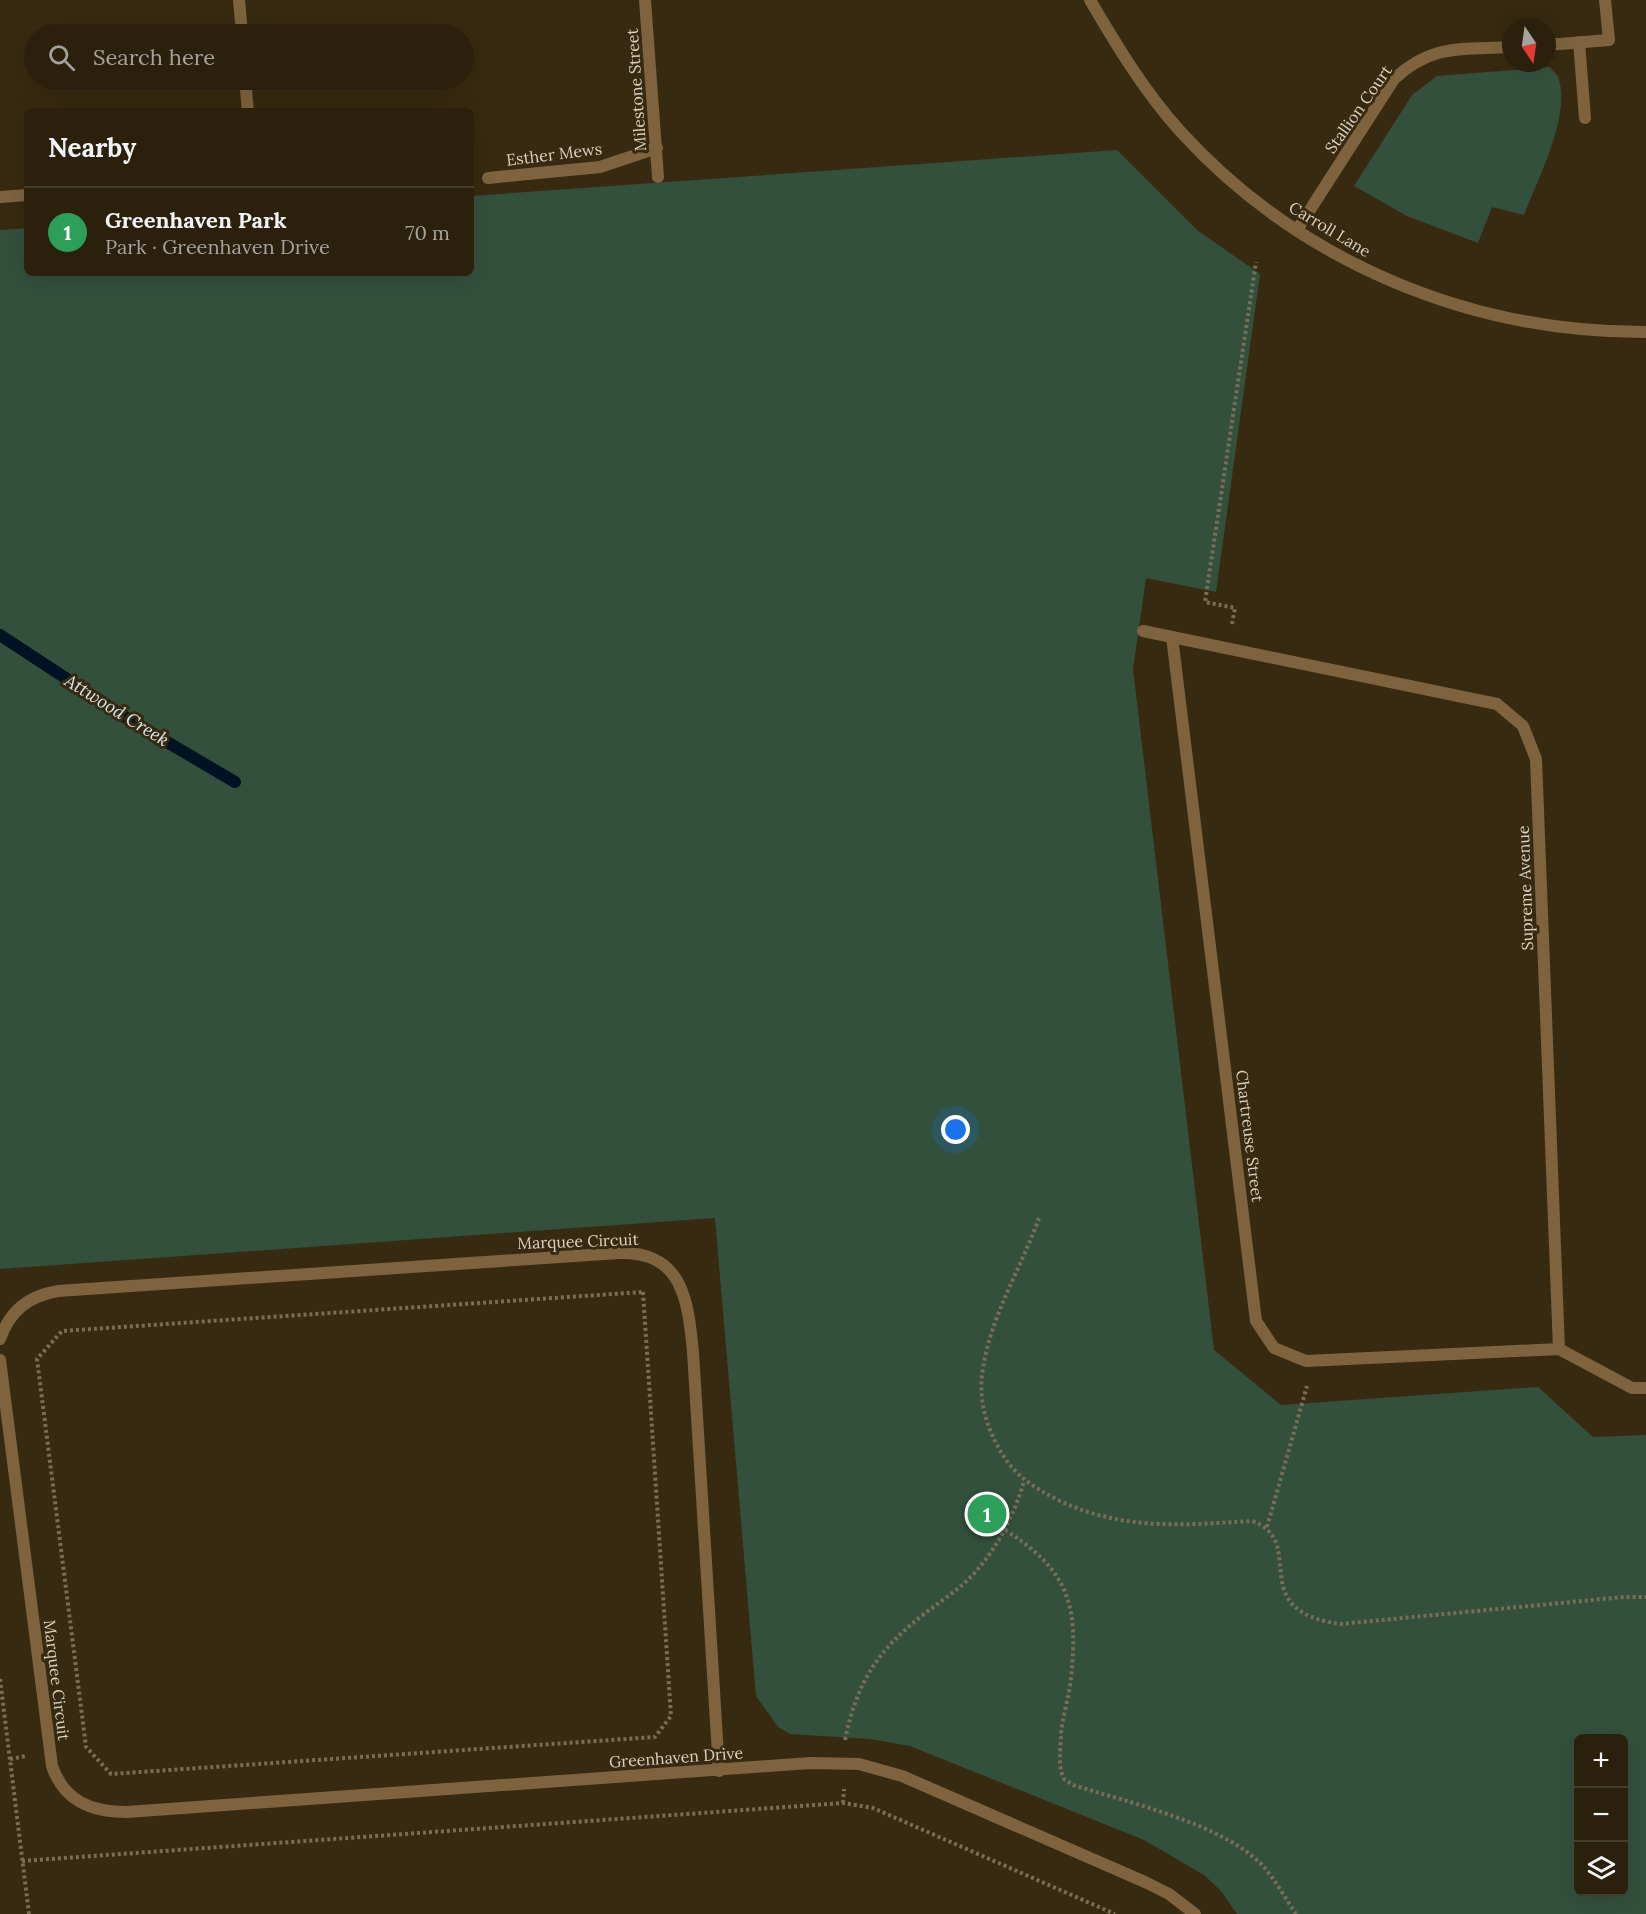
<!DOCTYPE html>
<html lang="en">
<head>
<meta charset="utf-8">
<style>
  :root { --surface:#2a200c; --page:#322815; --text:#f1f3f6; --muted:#a5a39d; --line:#463e2d; --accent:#54cadd }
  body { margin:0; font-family:Lora,serif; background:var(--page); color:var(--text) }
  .controls { position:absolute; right:18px; bottom:18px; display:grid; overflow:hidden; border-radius:9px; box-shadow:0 6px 24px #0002 }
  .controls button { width:54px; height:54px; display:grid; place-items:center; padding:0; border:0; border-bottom:2px solid var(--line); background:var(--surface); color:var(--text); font:30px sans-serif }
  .compass { position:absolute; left:1502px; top:18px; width:54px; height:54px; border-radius:50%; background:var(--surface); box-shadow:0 6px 24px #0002; rotate:167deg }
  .you { position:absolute; left:956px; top:1130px; width:21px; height:21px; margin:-15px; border:4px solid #fff; border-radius:50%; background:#1a73e8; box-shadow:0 0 0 9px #1a73e833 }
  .badge { display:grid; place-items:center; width:39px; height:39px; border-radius:50%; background:var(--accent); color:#fff; font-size:20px; font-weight:700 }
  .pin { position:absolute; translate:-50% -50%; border:3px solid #fff; box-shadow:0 2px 6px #0006 }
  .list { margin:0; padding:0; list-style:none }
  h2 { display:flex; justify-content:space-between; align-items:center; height:78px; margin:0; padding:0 24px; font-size:26px }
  h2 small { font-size:20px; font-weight:400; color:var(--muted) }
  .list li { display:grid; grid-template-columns:39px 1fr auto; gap:18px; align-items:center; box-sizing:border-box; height:90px; padding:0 24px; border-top:2px solid var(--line) }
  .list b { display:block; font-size:22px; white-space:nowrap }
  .list p { margin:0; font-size:20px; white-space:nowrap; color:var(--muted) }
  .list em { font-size:20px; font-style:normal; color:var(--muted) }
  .icon { flex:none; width:33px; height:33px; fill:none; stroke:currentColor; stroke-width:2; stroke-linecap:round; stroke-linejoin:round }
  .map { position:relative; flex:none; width:1646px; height:1914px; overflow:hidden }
  .search { position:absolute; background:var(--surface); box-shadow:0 6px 24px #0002; left:24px; top:24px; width:450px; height:66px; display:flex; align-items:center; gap:15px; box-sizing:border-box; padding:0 21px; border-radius:33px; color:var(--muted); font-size:22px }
  .panel { position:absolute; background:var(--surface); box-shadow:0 6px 24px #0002; left:24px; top:108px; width:450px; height:168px; border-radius:9px }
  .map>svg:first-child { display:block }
</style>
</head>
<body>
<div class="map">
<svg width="1646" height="1914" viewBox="0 0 1646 1914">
  <rect width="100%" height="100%" fill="#382a10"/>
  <path fill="#33503d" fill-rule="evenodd" d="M1550 67C1552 70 1557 74 1558 77 1572 114 1537 181 1524 215L1492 207 1478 243 1407 216 1354 186 1412 95 1437 76Z
    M1117 150 1197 230 1260 274 1216 592 1146 578 1133 669 1214 1350 1281 1405 1538 1387 1593 1437 1646 1435V1914H1237L1221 1891 1204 1875 1144 1840 910 1746 870 1739 790 1734 778 1727 756 1696 715 1218 0 1269V230L27 228V273H471V196ZM1578 1738H1624V1892H1578Z"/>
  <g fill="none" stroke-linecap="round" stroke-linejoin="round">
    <path stroke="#001224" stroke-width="12" d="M0 635 128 719 235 782"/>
    <path stroke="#796d58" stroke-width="4" stroke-dasharray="3 3" stroke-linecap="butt" d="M1232 624 1235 608 1205 602 1256 262
      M1039 1218C1020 1271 989 1318 982 1375 979 1400 986 1424 997 1445 1012 1474 1032 1487 1060 1501 1125 1531 1183 1525 1252 1521 1310 1542 1242 1610 1340 1624L1624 1597H1646
      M643 1292 671 1716 655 1737 111 1774 86 1747 37 1359 62 1331Z
      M1267 1527 1307 1386
      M1005 1530C1068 1570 1079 1604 1071 1678 1069 1697 1063 1714 1061 1733 1061 1748 1057 1765 1064 1779L1073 1785C1127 1802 1223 1824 1262 1865 1275 1879 1285 1898 1296 1914
      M0 1679 29 1914
      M845 1740C857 1682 877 1651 924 1614 942 1600 962 1588 977 1570 999 1545 1015 1513 1024 1481
      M10 1759 26 1756
      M843 1803 844 1789
      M22 1861 843 1803 873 1808 1115 1914"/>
    <path stroke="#7e633e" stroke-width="12" d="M239 0 242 34
      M645 0 658 177
      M1090 0C1117 46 1144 91 1180 131 1299 262 1470 333 1646 332
      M1579 42 1585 118
      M1547 45 1609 40 1605 0
      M245 80 248 111
      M488 178 600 167 657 148
      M0 197 27 195
      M1297 230 1394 79C1433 43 1462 50 1511 47
      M1143 631 1497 704 1523 726 1536 759 1559 1349 1632 1388H1646
      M1172 637 1256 1321 1274 1348 1306 1361 1559 1349
      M0 1339C10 1310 29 1296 58 1291L619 1253C683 1251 688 1301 693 1352L719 1771
      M0 1360 52 1766C64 1801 91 1812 127 1812L810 1763 859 1764 902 1776 1145 1882 1169 1894 1195 1914"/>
  </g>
  <g text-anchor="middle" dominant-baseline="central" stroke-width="6" stroke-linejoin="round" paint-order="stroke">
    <g font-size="16" fill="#dad1c2" stroke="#382a10">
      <text transform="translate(636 90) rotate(-94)">Milestone Street</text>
      <text transform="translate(1358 109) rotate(-55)">Stallion Court</text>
      <text transform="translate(554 154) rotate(-7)">Esther Mews</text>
      <text transform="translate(1330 229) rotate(31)">Carroll Lane</text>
      <text transform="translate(1525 888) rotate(-92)">Supreme Avenue</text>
      <text transform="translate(1250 1136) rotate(83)">Chartreuse Street</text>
      <text transform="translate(578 1241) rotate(-2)">Marquee Circuit</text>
      <text transform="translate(57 1680) rotate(83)">Marquee Circuit</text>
      <text transform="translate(676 1757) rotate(-4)">Greenhaven Drive</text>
    </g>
    <g font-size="18" font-style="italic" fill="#d8e5f1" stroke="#382a10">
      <text transform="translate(117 710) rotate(32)">Attwood Creek</text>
    </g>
  </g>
</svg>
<div class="controls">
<button>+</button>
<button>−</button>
<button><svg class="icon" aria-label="layers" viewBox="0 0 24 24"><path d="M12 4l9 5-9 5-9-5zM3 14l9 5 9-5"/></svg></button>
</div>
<svg class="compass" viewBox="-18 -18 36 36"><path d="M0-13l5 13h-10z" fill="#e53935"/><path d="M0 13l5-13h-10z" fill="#a5a39d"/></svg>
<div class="you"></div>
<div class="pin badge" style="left:987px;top:1514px;background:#2e9e5b">1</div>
<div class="search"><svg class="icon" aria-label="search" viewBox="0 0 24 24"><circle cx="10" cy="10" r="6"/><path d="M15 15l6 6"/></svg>Search here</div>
<section class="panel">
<h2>Nearby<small></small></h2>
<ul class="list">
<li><span class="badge" style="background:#2e9e5b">1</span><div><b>Greenhaven Park</b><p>Park · Greenhaven Drive</p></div><em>70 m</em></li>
</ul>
</section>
</div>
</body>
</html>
